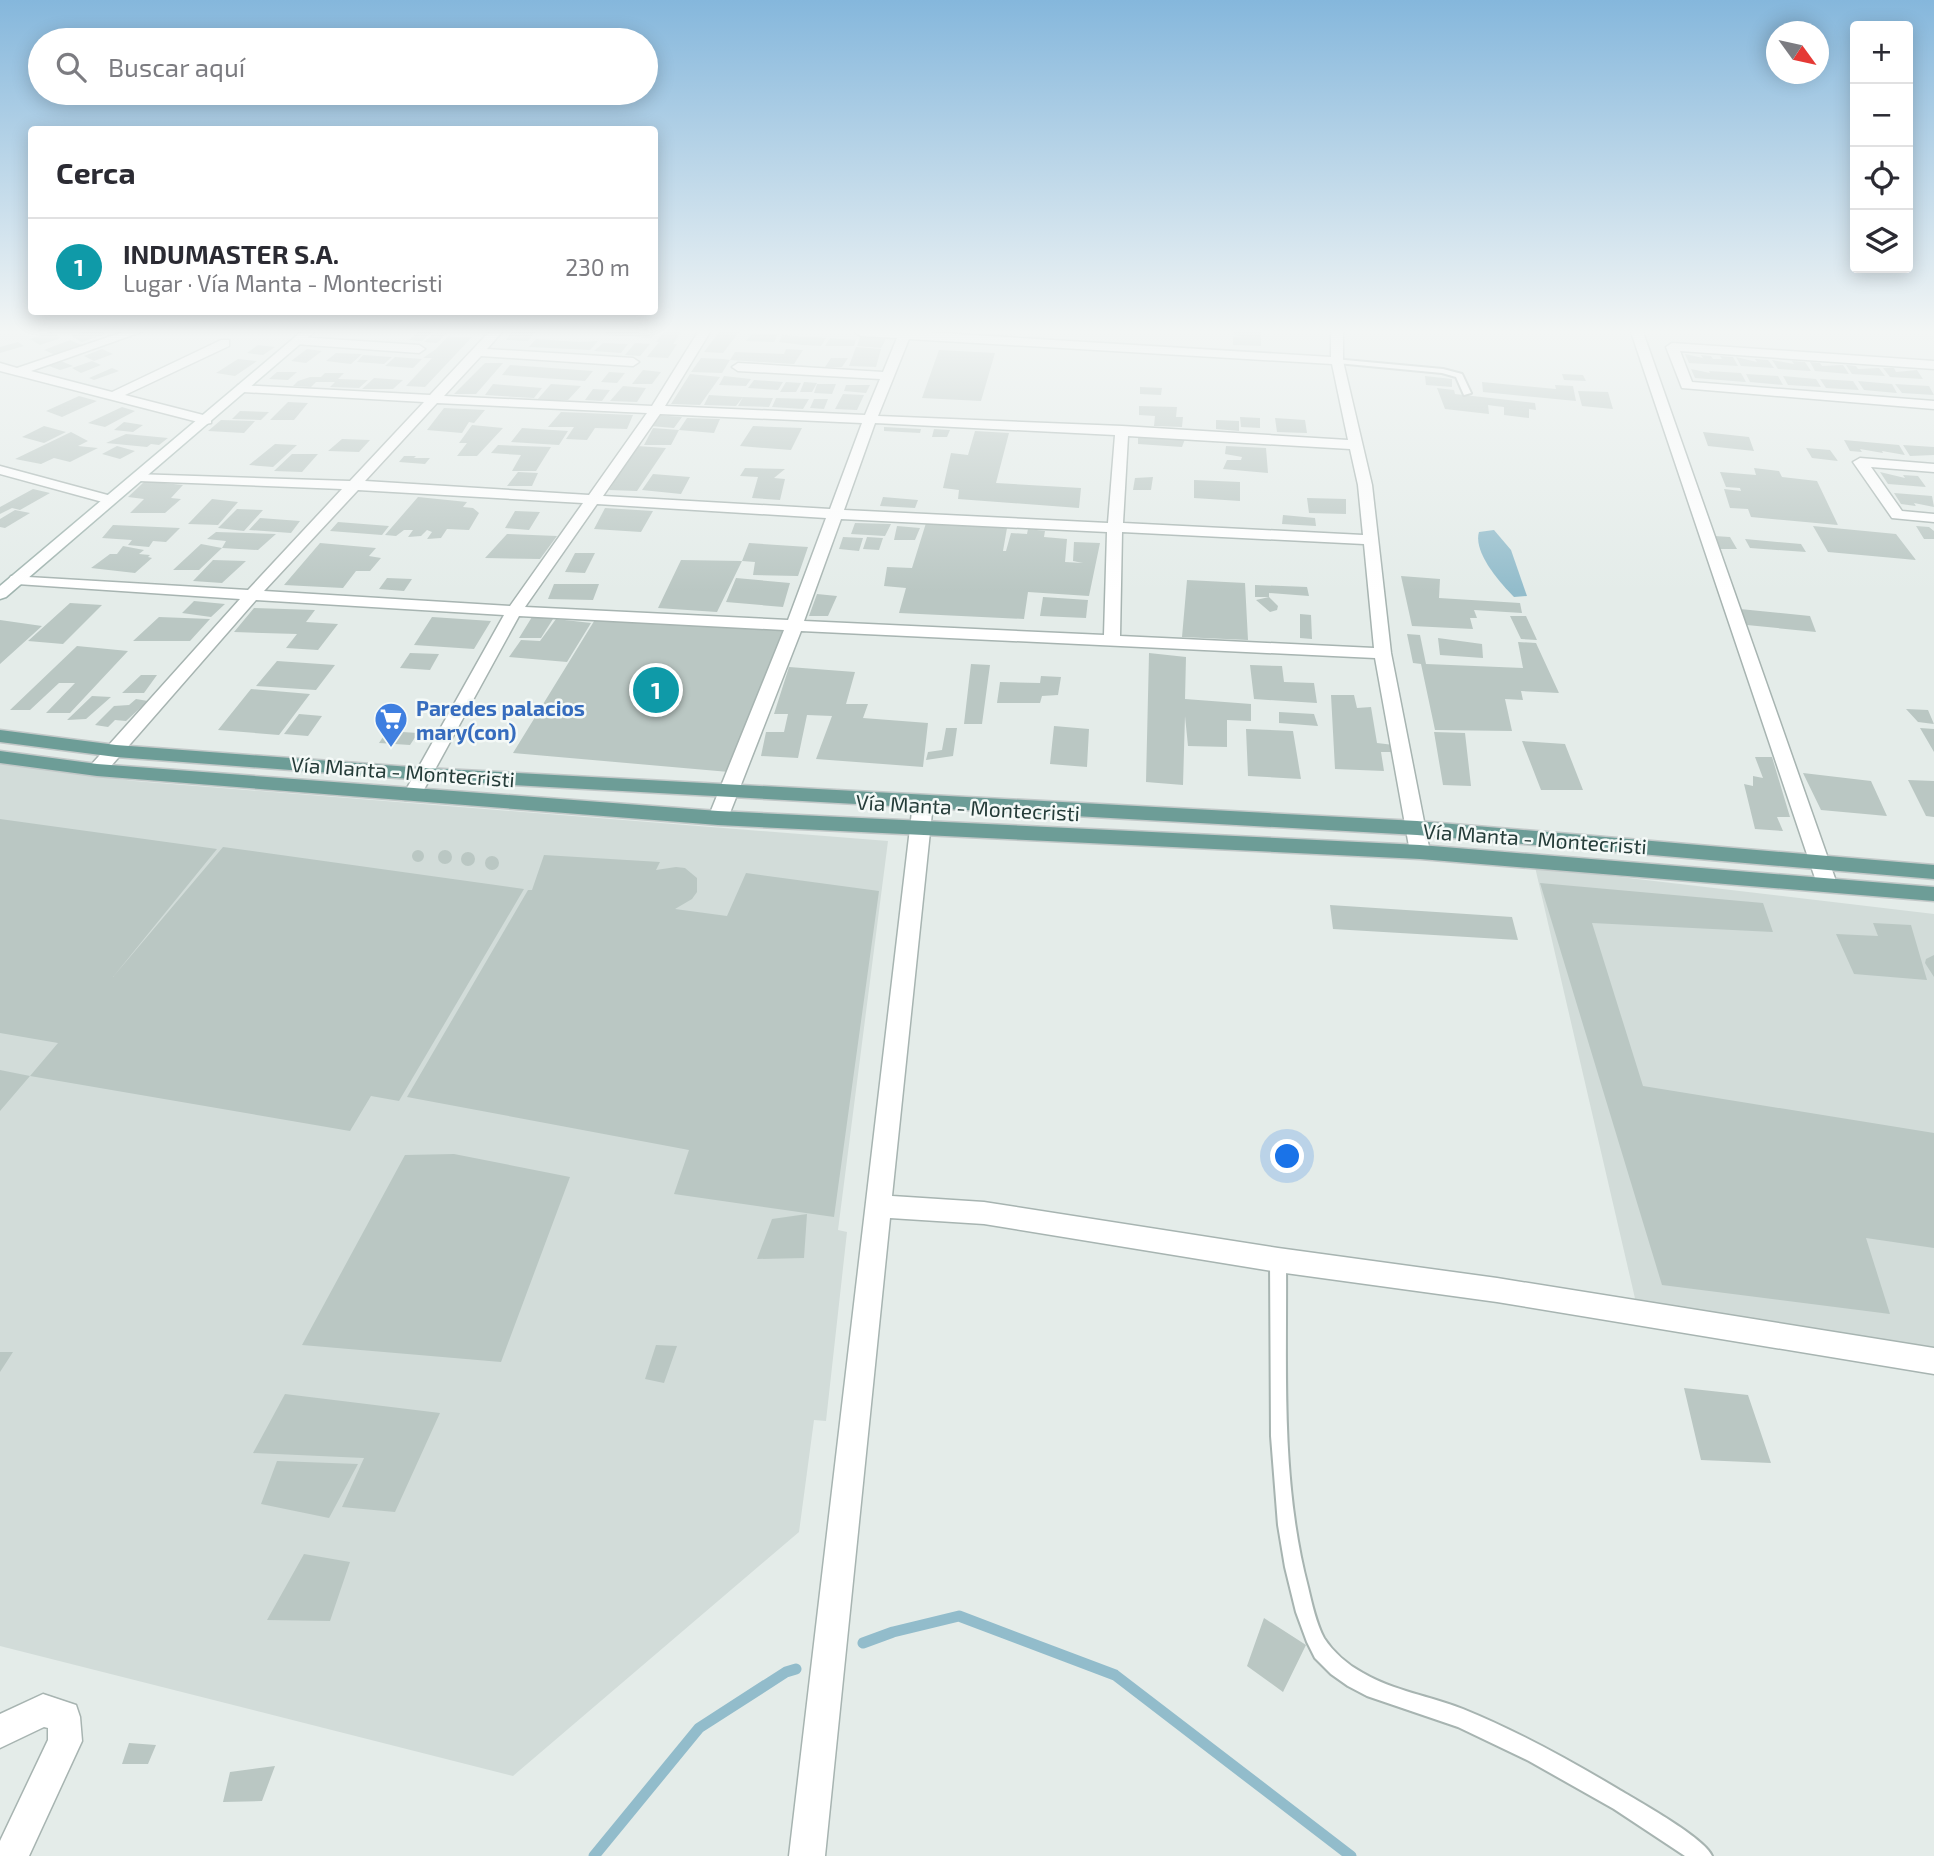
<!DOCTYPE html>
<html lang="es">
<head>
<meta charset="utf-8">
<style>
  :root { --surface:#fff; --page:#f2f2f3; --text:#2b2b33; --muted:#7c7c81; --line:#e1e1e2; --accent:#2563eb }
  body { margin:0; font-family:"Exo 2",sans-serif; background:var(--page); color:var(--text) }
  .controls { position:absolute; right:21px; top:21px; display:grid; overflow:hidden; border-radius:7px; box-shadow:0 4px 18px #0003 }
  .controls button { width:63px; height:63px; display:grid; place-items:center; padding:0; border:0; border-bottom:2px solid var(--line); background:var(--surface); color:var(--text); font:35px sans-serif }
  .compass { position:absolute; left:1766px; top:21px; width:63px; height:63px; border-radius:50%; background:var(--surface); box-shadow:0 4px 18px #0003; rotate:123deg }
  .you { position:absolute; left:1288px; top:1157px; width:24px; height:24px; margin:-18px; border:5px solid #fff; border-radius:50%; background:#1a73e8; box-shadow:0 0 0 10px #1a73e833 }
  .badge { display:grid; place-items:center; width:46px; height:46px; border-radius:50%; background:var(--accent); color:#fff; font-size:23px; font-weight:700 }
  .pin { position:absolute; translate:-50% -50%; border:4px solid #fff; box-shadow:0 2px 7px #0006 }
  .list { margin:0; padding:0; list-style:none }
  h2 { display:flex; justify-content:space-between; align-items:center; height:91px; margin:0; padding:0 28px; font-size:30px }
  h2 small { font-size:23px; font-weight:400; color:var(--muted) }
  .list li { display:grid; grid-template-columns:46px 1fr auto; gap:21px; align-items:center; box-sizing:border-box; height:98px; padding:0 28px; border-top:2px solid var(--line) }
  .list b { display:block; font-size:26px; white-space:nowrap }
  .list p { margin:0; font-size:23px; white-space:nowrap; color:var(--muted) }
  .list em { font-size:23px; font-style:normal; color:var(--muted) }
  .icon { flex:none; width:38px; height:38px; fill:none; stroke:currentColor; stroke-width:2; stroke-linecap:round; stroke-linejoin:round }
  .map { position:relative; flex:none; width:1934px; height:1856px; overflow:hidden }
  .search { position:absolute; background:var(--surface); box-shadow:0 4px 18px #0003; left:28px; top:28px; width:630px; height:77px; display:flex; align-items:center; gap:18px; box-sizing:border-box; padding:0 24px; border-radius:38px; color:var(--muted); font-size:26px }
  .panel { position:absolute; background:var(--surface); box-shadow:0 4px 18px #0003; left:28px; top:126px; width:630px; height:189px; border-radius:7px }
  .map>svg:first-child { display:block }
</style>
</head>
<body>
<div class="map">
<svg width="1934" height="1856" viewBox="0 0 1934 1856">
  <rect width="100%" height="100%" fill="#e4ece9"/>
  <path fill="#d2dcd9" d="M0 764 134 781 888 841 838 1230 847 1232 826 1421 814 1420 799 1532 513 1776 0 1646Z
    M1535 867 1934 914V1356L1637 1307Z"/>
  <path fill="#92bccb" d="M1494 530 1511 550 1527 596 1514 597C1499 582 1473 552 1479 532Z"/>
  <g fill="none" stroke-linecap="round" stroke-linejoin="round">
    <path stroke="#92bccb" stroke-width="11" d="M863 1643 893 1632 959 1616 1115 1675 1351 1856
      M594 1856 699 1728 786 1672 796 1669"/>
  </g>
  <path fill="#bac7c3" d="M51 332 61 338 40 345 30 339Z
    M81 332H103L106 334 82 342 71 336Z
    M418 332H433L422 341 409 340Z
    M512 332H535L528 341 506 340Z
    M606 332H657L651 338 604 335Z
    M664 332H681L673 344H677L668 358 647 357 659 342H656Z
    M719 332H739L723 353 704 352Z
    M1234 332H1261V346L1233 345V336L1242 337 1234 335Z
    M434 333H447L437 343 424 342Z
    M752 333 778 334 774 342 746 341Z
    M782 335 810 337 826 338 821 346 803 345 779 342Z
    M448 336 472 337 425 387 406 386 432 358H423L436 349Z
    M860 337 886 339 881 348 857 346Z
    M830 338 842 339 856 340 854 346H825Z
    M536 339 579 342 598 341 590 350 529 347Z
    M70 340 84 346 58 356 44 350Z
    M18 342 24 346 0 353V347Z
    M603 343 628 344 621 353 594 351Z
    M635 343 650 344 640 356 625 355Z
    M258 345 275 347 263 355 247 353Z
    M856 347 881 349 876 367 849 366Z
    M102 349 113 354 94 361 84 356Z
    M307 349 322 351 306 363 291 361Z
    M786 349 803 350 794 364 730 360 735 352 784 354Z
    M939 350 995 353 981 401 922 398Z
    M336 353 362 354 351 364 326 361Z
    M1685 354 1703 358 1701 355 1711 356 1713 359H1722L1720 356 1733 357 1738 366 1689 363Z
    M363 355 392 357 384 364 357 362Z
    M395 357 422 359 413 368 385 366Z
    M1736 357 1757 362 1755 359 1768 360 1774 368 1741 366Z
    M701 358 723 359 730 360 722 373 691 372Z
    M831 358H848L842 367H825Z
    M238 359 257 361 235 376 216 373Z
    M1772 360 1794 364 1792 361 1805 362 1811 371 1778 369Z
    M61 361 73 366 60 370 49 366Z
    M92 361 101 365 81 373 72 368Z
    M1810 362 1820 363 1822 366 1843 365 1849 374 1815 371Z
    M485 363H503L476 394H454Z
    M510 365 593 371 585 381 502 375Z
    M1846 365 1856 366 1858 369 1879 368 1885 376 1852 374Z
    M112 368 119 371 94 380 89 378Z
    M1883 368H1894L1896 372 1917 370 1923 379 1890 377Z
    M1691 369 1710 373 1709 371 1741 373 1746 382 1695 378Z
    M643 370 661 372 652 384H632Z
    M277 372H297L288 380 269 379Z
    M609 372 625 373 617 383 601 382Z
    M325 373H344L338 379 368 380 359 388 330 387 335 382H316L311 387 293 386 298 381 310 377H321Z
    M690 374 720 377 700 405 671 404Z
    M1562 374 1583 375 1586 381 1564 380Z
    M1746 374 1778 376 1783 385 1750 382Z
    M724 376 751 379 746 386 719 385Z
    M1425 376 1452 379V387L1426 385Z
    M1783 376 1816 379 1821 387 1788 385Z
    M374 378 403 380 393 389H362Z
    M1820 379 1853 381 1859 390 1826 388Z
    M754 380 783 382 778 390 748 388Z
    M1858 381 1892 384 1897 393 1864 390Z
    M786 382 801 383 796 392H780Z
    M804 382 817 383 812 392H800Z
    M1482 382 1556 389 1555 385 1573 386 1576 401 1483 392Z
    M493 384 542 388 534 398 485 395Z
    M551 384 581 386 568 400H537Z
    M817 384H836L832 394 814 393Z
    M1895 384 1929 386 1934 395 1902 393Z
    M846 385H870L866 393 844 391Z
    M623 386 646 388 637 402 610 401Z
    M1140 387 1162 388 1161 395 1140 394Z
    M1437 388 1454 390 1455 394 1535 403 1536 410 1529 409V418L1504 415V407L1495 406 1488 405 1489 414 1445 409Z
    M593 389 610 390 602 401 585 400Z
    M1578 391 1608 392 1613 409 1582 406Z
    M843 394 864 395 857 410 835 409Z
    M709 395 725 396 743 397 773 398 769 407 738 406 743 397 736 406 704 405Z
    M79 396 97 401 62 417 46 411Z
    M776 398 809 399 803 409 772 407Z
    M814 399H828L824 409 810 408Z
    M288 402 308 403 294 420H270Z
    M1139 406 1177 407 1176 417H1183L1182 427 1154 426 1155 416 1139 415Z
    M122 407 135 411 105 427 88 423Z
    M444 408 485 410 474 423 469 422 462 433 427 430Z
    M240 411 269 412 261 420 232 419Z
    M561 412 633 415 627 429 595 428 587 440 566 439 574 427H548Z
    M656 415 682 417 674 428 650 426Z
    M1240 417 1260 418V428L1241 427Z
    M687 418 720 419 714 433 679 430Z
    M1275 418 1305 420 1307 433 1277 432Z
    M221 420 255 421 244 433 208 431Z
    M1216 420 1239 421V431L1216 429Z
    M124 422 143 425 133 432 114 430Z
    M472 425 503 428 477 456H457L467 443H459Z
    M44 426 66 432 44 443 22 437Z
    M753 426 775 427 802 428 791 450 740 446Z
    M884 427 921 429 920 433 884 431Z
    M522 428 568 431 559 445 511 442Z
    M653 428 679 430 671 445H644Z
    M934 429 950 430 947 437H932Z
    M975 431 1009 433 996 483 1081 488 1079 508 958 499 959 490 943 488 951 453 968 455Z
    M71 432 88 441 78 446 98 448 70 462 54 458 41 464 15 459Z
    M1703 432 1749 437 1754 451 1708 446Z
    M126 434 168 438 159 445 151 444 147 447 106 443Z
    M1138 436 1185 439 1182 447 1138 444Z
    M342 439 370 440 359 452 328 451Z
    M1844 440 1899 445 1905 455 1882 451 1883 453 1860 449 1862 452 1850 451Z
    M275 444 297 445 273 467 249 465Z
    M498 445 551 447 536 471H512L521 455 491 453Z
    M1903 445 1934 447V455L1910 456Z
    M117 446 135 451 120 459 102 454Z
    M637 446 666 448 637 491 609 490Z
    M1226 446 1266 448 1268 473 1223 469 1227 460H1241L1242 457 1225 454Z
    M1806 448 1830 450 1838 461 1812 458Z
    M292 454H318L302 472 274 471Z
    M404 456H416L414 458H430L425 464 399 462Z
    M745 468 785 469 774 478 785 479 780 500 752 498 758 477 740 476Z
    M1754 468 1779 471 1782 477 1817 481 1838 525 1751 517 1748 509 1730 508 1724 489 1741 491 1740 488 1726 487 1720 472 1756 475Z
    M518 472 538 473 532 486H507Z
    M1880 472 1905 478 1903 475 1918 476 1926 487 1888 484Z
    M653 474 690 477 681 494 642 490Z
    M1153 477 1151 490H1133L1135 478Z
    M1194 480 1240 482V501L1194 498Z
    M145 481 183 485 171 498 181 499 165 513H130L144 499 128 497Z
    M33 489 50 493 20 510 12 508 0 514V507Z
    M1894 493 1932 496 1934 507 1914 503 1916 506 1901 504Z
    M418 497 467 502 463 507 473 508 479 513 469 530 447 529 441 538 427 539 432 532 427 530 421 536 408 537 413 530H404L396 536 385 535Z
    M883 497 918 500 915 508 880 506Z
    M1307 498 1346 499V514L1309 513Z
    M212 499 238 502 218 525 188 524Z
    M605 508 653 511 641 532 594 529Z
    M237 509 263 510 244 531 218 528Z
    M15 510 30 513 5 528 0 527V519Z
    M515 511 540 512 529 530 505 528Z
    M1283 515 1315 518 1316 526 1282 524Z
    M260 518 300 521 291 533 249 530Z
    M338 522 389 526 382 535 330 531Z
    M855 523 891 524 885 536 851 534Z
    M926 523 1007 528 1003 551H1006L1011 533 1027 534 1028 529 1045 531 1044 537 1067 539 1065 562 1083 563 1073 561 1074 542 1100 543 1089 596 1028 592 1024 619 899 613 906 588 884 586 887 567 912 568Z
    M113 525 180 528 166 542 153 541 149 547 128 545 132 540 102 538Z
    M897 526 920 528 915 540H894Z
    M1813 526 1896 534 1916 560 1828 552Z
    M1916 526 1929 527 1934 531V539H1924Z
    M216 532 276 534 258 550 222 548 226 541 207 539Z
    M507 534 557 536 540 559 485 558Z
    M1714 536 1730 537 1737 549H1715Z
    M843 537 863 538 859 551 839 549Z
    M867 537 883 538 879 550 863 549Z
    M1745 539 1801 544 1806 552 1750 548Z
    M320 543 376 548 369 556 381 558 370 571H356L343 588 284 585Z
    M749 543 808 547 798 576 753 575 755 562 742 561Z
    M201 544 222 548 199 570H173Z
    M123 546 144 550 139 554 150 555 148 557 152 558 135 573 91 568 110 554H117Z
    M575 553H595L585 573 565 572Z
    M213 560 246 561 222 583 193 581Z
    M681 560 742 561 717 612 658 608Z
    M1401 576 1440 579 1439 598 1520 603 1522 613 1474 610 1477 618H1470L1473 629 1412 626Z
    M387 578 412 579 404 591 379 589Z
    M736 578 790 583 783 607 726 602Z
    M1187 580 1245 583 1248 640 1182 637Z
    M554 584H599L593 600 548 599Z
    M1255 585 1307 587 1309 596 1269 593V597L1278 606 1277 610 1270 612 1256 600 1269 597H1255Z
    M817 594 837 596 828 616H809Z
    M1043 597 1088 600 1086 618 1040 616Z
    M194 601 225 604 211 617 182 613Z
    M70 603 102 605 63 644 28 641Z
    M254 608 315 610 306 622 338 624 318 650 286 648 297 634 234 632Z
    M1740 609 1810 616 1816 632 1747 625Z
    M1300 614 1311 615 1312 639 1300 638Z
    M1510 616H1526L1537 640 1521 639Z
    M159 617 210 619 190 641H133Z
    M432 617 491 621 474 649 414 645Z
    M532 617 553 619 541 638H519Z
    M596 618 785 627 729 772 513 753Z
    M556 619 591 623 567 662 509 657 521 640 540 641Z
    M0 620 42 626 0 664Z
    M1407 634 1420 635 1426 664 1523 668 1518 642 1536 643 1559 693 1521 691 1523 700 1505 699 1512 731 1435 730 1421 664 1413 663Z
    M1438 638 1482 644 1483 658 1440 655Z
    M77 646 128 651 70 713H46L75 683H59L30 710H10Z
    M410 653 439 654 430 670 400 668Z
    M1149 653 1186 657 1185 699 1251 704V721L1227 720V747L1188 746 1185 716 1183 785 1146 782Z
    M277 661 335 665 316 690 256 686Z
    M971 664 990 665 982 724H964Z
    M1250 665 1282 666 1284 682 1314 683 1317 703 1254 699Z
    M789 667 855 672 846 704H868L863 718 928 723 923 767 816 759 832 716 807 715 798 758 761 756 766 732H784L788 714H774Z
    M141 675H157L144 693H122Z
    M1041 676 1061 677 1058 695 1042 696 1040 703H997L1000 682 1040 683Z
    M251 689 310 694 279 735 218 730Z
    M1331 695H1354L1357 708 1371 707 1377 743 1394 745 1397 752H1381L1384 771 1335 769Z
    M92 696 111 697 86 719 67 720Z
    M136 699 148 701 126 721 115 720 108 727 95 725 114 706 129 705Z
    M1906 709 1928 710 1934 724 1918 722Z
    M1279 712 1314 714 1318 726 1279 723Z
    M299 714 322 716 308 736 284 734Z
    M1054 726 1089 729 1087 767 1050 764Z
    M946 728H957L953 756 926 760 928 752 942 750Z
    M1920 728 1934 729V752Z
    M1246 729 1293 731 1301 779 1248 776Z
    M387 731 418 733 410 745 379 743Z
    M1434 732 1465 733 1471 786 1443 785Z
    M1522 741 1565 744 1583 790H1541Z
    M1755 757H1772L1790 817H1777L1783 831 1755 829 1744 784 1753 786V776L1763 778Z
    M1803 773 1871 781 1887 816 1821 810Z
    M1908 780 1934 781V817L1926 816Z
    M0 819 217 849 113 977 223 847 524 889 399 1101 371 1096 350 1131 30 1076 0 1111V1070L30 1076 58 1043 0 1033Z
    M412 856a6 6 0 1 1 12 0a6 6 0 1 1-12 0Z
    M438 857a7 7 0 1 1 14 0a7 7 0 1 1-14 0Z
    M461 859a7 7 0 1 1 14 0a7 7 0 1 1-14 0Z
    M544 855 660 862 656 870 676 867 685 868 697 878V892L692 899 675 909 727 916 746 873 879 891 834 1217 674 1194 689 1150 407 1097 528 890H532Z
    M485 863a7 7 0 1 1 14 0a7 7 0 1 1-14 0Z
    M1540 883 1763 903 1773 932 1592 923 1643 1086 1934 1133V1248L1866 1238 1890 1314 1662 1285Z
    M1330 905 1512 917 1518 940 1333 929Z
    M1873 923 1911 925 1927 980 1854 974 1836 934 1878 936Z
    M1934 955V977L1925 963 1926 959Z
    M454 1154 570 1177 501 1362 302 1345 405 1155Z
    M807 1214 804 1258 757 1259 772 1219Z
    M656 1345 677 1346 664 1383 645 1379Z
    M0 1352H13L0 1372Z
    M1684 1388 1748 1395 1771 1463 1701 1460Z
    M285 1394 440 1413 395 1512 342 1507 364 1458 253 1453Z
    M277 1461 358 1464 329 1518 261 1504Z
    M304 1554 350 1562 330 1621 267 1620Z
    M1264 1618 1306 1645 1283 1692 1247 1666Z
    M129 1743 156 1745 148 1764H122Z
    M275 1766 262 1801 223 1802 230 1772Z"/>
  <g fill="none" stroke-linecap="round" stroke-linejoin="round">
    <defs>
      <path id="lane" d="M1334 359 1443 369 1462 374 1471 393 1464 395 1456 377 1442 373 1337 363 1333 361Z
        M1278 1253 1283 1255 1286 1260C1287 1369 1280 1481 1308 1587 1312 1604 1316 1623 1324 1638 1333 1652 1348 1665 1363 1673 1394 1691 1430 1696 1463 1709 1517 1731 1568 1759 1618 1789 1638 1801 1705 1838 1712 1856H1685L1614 1809 1529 1761 1458 1727 1367 1696 1348 1686 1331 1674 1315 1658 1307 1642 1296 1612 1285 1567 1278 1525 1271 1436 1270 1260 1273 1255Z"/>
      <path id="street" d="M123 332H141L31 371 112 392 221 340H229V346L125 395 211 417V423L206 424 0 371V363L17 368Z
        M489 332H502L487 349 633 358 639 362 633 366 481 356 444 396 652 406 698 332H710L665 406 865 415 880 379 738 371 732 367 738 363 883 372 897 338 861 336 855 332H924L1331 357V332H1343V361L1372 485 1391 653 1430 852 1427 857H1413L1410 852 1375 658 801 631 728 818 725 823H711L708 818 784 630 519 616 421 795 419 800H405L403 795 504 615 256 600 104 774H90L88 770 90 766 240 599 17 584 9 579 11 576 248 590 342 489 139 481 134 480V474L350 481 424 402 243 392 237 388 238 385 430 395ZM909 339 1332 364 1348 440 1122 426 878 416ZM437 403 647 413 589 495 365 481ZM660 414 862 423 830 509 603 496ZM875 423 1115 435 1108 523 844 510ZM1128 436 1350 449 1358 485 1363 535 1123 523ZM358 490 583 503 510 606 264 591ZM597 504 826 518 788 620 525 607ZM841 519 1107 532 1104 635 804 621ZM1122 532 1364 544 1374 648 1120 636Z
        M1631 332H1643L1837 884 1834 889 1827 891 1820 889 1817 884Z
        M299 337 419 345 425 349 419 353 295 344 293 341Z
        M1672 343 1934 361V369L1680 351 1692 382 1934 401V409L1682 388 1666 347Z
        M1860 458 1934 464V472L1871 467 1902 511 1934 514V522L1892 518 1853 462Z
        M0 466 115 497 117 500 110 504 0 474Z
        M923 797 930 798 933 803 892 1196 984 1202 1278 1248 1497 1278 1934 1348V1374L1497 1302 1278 1272 984 1224 890 1218 825 1856H789L913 803 916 798Z
        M43 1694 76 1705 80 1717 82 1741 29 1856H0V1841L48 1740V1728L44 1727 0 1748V1714Z"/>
      <path id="secondary" d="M301 332H314L6 597 0 599V586Z"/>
      <path id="primary" d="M0 730 116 745 424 768 1417 821 1934 865V879L1417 835 424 780 116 757 0 742Z
        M0 751 97 764 718 811 1420 845 1934 887V901L1420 859 718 825 97 776 0 763Z"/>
    </defs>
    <use href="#lane" stroke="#a7b4b1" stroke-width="4"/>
    <use href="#street" stroke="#a7b4b1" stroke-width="3"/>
    <use href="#secondary" stroke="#a0b4af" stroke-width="3"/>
    <use href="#primary" stroke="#c2c8c8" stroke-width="3"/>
    <use href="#lane" fill="#fff" fill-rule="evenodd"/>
    <use href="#street" fill="#fff" fill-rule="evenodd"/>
    <use href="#secondary" fill="#fff" fill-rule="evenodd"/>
    <use href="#primary" fill="#6d9d97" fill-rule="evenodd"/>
  </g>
  <linearGradient id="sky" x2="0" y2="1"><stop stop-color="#85b7dc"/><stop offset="0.56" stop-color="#f3f6f5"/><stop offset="1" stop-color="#f3f6f5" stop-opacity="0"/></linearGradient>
  <rect width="1934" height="592" fill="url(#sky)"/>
  <defs>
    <symbol id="supermarket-pin" viewBox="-11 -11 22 30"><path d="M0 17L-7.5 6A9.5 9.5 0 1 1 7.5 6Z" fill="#3f7fe0" stroke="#f4f9f7"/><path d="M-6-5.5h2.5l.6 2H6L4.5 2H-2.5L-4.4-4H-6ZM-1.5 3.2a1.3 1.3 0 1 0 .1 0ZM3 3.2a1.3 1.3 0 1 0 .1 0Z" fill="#fff"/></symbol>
  </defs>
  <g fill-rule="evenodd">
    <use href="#supermarket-pin" x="372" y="700" width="38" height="52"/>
  </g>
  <g text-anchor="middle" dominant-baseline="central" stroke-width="5" stroke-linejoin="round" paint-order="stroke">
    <g font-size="21" font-weight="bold" fill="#366cbe" stroke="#f4f9f7" text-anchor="start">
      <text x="416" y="707">Paredes palacios<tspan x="416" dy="24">mary(con)</tspan></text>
    </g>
    <g font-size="21" fill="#253c39" stroke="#f4f9f7">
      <text transform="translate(403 771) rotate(4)">Vía Manta - Montecristi</text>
      <text transform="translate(968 807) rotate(3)">Vía Manta - Montecristi</text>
      <text transform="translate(1535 838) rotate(4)">Vía Manta - Montecristi</text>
    </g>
  </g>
</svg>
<div class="controls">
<button>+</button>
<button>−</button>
<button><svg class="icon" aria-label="locate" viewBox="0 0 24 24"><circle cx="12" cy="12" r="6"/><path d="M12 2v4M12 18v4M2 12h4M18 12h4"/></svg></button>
<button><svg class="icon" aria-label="layers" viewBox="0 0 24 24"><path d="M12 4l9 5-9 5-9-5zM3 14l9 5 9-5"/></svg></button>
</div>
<svg class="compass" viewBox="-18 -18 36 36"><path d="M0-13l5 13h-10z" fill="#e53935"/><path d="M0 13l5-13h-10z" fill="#7c7c81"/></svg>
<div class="you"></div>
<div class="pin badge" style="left:656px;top:690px;background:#0f9aa8">1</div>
<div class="search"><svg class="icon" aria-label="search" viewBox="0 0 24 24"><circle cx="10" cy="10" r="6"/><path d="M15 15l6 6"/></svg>Buscar aquí</div>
<section class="panel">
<h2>Cerca<small></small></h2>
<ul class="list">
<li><span class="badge" style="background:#0f9aa8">1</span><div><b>INDUMASTER S.A.</b><p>Lugar · Vía Manta - Montecristi</p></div><em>230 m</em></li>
</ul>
</section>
</div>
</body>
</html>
